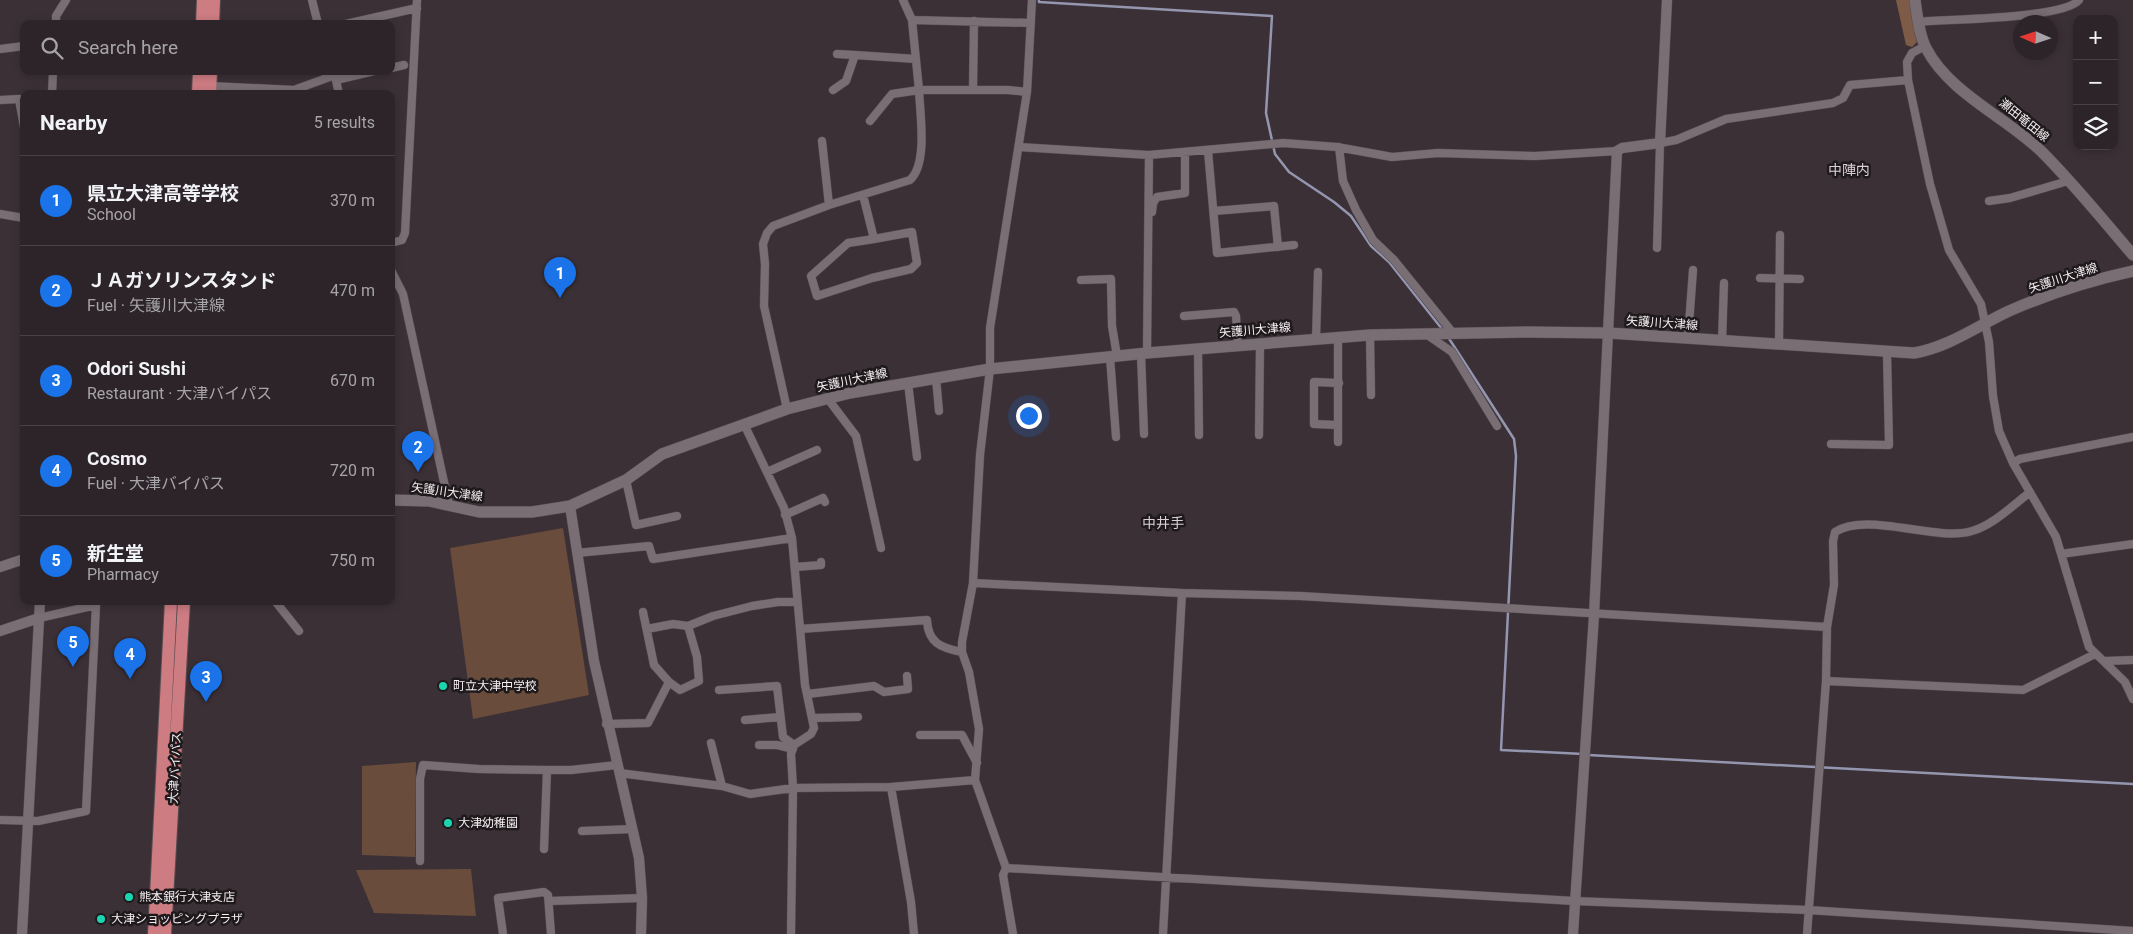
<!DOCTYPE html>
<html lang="en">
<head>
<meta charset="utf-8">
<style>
  :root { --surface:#2c2428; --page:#383034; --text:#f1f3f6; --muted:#a6a4a8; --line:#484145; --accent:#1a73e8 }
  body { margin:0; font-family:Roboto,"Noto Sans JP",sans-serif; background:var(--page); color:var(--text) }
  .controls { position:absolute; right:15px; top:15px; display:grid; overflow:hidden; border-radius:10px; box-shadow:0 2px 8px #0003 }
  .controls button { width:45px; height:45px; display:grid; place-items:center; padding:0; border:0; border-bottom:1px solid var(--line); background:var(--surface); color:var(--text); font:25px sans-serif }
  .compass { position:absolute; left:2013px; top:15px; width:45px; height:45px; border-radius:50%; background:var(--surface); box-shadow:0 2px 8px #0003; rotate:273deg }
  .you { position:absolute; left:1028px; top:415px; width:18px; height:18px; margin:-12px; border:4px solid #fff; border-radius:50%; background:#1a73e8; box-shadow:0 0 0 8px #1a73e833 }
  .badge { display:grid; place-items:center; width:32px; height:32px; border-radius:50%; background:var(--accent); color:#fff; font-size:16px; font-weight:700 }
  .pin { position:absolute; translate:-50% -41px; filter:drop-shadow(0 1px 2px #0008) }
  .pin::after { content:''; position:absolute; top:26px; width:18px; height:15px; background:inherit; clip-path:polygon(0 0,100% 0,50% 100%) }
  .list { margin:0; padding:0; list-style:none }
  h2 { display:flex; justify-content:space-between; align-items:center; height:65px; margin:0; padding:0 20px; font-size:21px }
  h2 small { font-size:16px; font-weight:400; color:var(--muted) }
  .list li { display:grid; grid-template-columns:32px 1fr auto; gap:15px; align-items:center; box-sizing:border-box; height:90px; padding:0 20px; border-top:1px solid var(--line) }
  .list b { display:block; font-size:19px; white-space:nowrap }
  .list p { margin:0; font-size:16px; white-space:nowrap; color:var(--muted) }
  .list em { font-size:16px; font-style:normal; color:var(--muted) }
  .icon { flex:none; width:28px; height:28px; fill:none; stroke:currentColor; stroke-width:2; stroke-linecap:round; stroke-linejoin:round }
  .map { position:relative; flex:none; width:2133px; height:934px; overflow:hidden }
  .search { position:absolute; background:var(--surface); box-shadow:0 2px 8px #0003; left:20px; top:20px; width:375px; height:55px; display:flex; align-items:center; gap:12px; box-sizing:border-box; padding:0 18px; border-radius:10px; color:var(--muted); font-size:19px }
  .panel { position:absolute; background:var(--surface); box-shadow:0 2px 8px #0003; left:20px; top:90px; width:375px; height:515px; border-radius:10px }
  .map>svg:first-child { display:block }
</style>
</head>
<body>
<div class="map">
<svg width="2133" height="934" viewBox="0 0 2133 934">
  <rect width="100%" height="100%" fill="#3b3036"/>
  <path fill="#694c3b" d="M563 528 589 695 473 719 450 548Z
    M416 762 415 857 362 855V766Z
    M471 869 476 916 374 913 356 870Z"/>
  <path fill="#7e5b47" d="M1896 0H1910L1917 42 1912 47 1906 45Z"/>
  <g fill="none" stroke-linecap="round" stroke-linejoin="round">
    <path stroke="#9496b0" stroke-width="2.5" d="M1039 0V2L1272 16 1266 113 1275 154 1289 172 1334 202 1351 216 1371 246 1389 262 1442 329
      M1448 337 1514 439 1516 456 1501 750 1583 754
      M1588 755 2133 784"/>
    <defs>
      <path id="minor" d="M312 0 318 24
        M903 0 912 20
        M1919 22C1947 19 2063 19 2079 0
        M56 24V16L66 0
        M346 24 417 8
        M1925 46 1912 53 1907 62 1908 80 1930 184 1949 250 1981 304 1989 342 1993 396 1999 431 2013 463 2056 537 2089 647 2125 682 2133 699
        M0 49 24 46
        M837 54 855 55
        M391 68 404 65
        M335 76 339 94
        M336 80 374 71
        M210 86 294 90
        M833 90 846 81 855 55 916 59
        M973 90 974 21
        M52 94 53 71
        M294 94V90L335 75
        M0 100 19 99 24 127
        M870 121 892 94 919 90 912 20 1031 23
        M822 141 829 205
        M1019 147 1149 155 1283 143 1337 147 1392 157 1438 153 1535 156 1617 151
        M1339 147 1343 181 1356 210 1373 240 1394 260 1453 333
        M1208 151 1217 253 1294 245
        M863 195 874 239 912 232 917 263 911 269 872 278 817 296 811 276 848 243 874 239
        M1989 201 2010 198 2068 181
        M1214 211 1274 206 1278 247
        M1152 212 1153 203 1157 197 1185 193V153
        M0 214 24 218
        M391 243 402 240 405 233 417 0
        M1657 248 1660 143 1676 140 1726 119 1833 103 1843 98 1850 85 1908 80
        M391 270 403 294 449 505
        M1760 278 1800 279
        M1081 280 1111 279 1112 326 1117 356
        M1184 316 1234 312 1236 316 1238 346
        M1426 334 1452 352 1497 426
        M1370 335 1371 395
        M1688 338 1693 270
        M1316 339 1318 272
        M1722 341 1724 283
        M1779 345 1780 235
        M1198 349 1199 435
        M1147 353 1149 155
        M1141 354 1144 434
        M1110 357 1116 437
        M936 378 939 411
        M908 383 917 457
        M828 399 856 436 881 548
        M787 409 764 306 765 264 763 244 767 233 773 226 829 205 910 180C928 164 920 114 919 90H1008L1027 92
        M744 424 784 508 792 538 805 685 814 728 811 734 794 745 791 754 793 788 791 934
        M1338 425 1314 424V382L1339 383
        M1259 435 1260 344
        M1338 442V337
        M1831 444 1889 445 1887 353
        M2013 463 2020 459 2133 437
        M767 472 817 450
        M626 480 636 525 677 516
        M785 515 823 498 825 502
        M577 553 649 546 653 559 792 538
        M2061 554 2133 544
        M795 567 821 565V562
        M973 583 1182 593 1300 596 1827 627
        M275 601 299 631
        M643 612 654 665 669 682
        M647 629 673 624 688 626 713 616 752 606 778 602H797
        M800 629 927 620C928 643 941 648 962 652
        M2105 661 2133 660
        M1826 681 2023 690 2095 654
        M719 690 777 686 783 737 794 745
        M808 694 874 686 884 692 908 689 907 676
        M812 718 858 717
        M745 720 780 717
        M606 724 648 723 669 682 680 690 699 681 697 657 688 626
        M920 735H962L977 763
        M711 743 722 786
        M759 745H777L793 749
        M619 773 722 786 750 794 793 788 891 787 975 780
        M891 787 911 902 914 934
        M0 820 38 821 86 811 96 605 39 618
        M582 831 633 829
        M544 849 547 770H571L617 765
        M420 861V779L423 765 479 769 547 770
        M1006 868 1574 901 1808 910 2133 931
        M1006 868 975 780 979 729 969 672 962 652V642L973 583 980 455 990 369V328L1027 92 1032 0
        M1006 868 1003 875 1013 934
        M549 901 642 898
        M503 934 498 898 544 892 548 895 551 934
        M1163 934 1182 593
        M1807 934 1826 681 1827 627 1834 585 1833 541 1835 532C1867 511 1936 542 1972 531 1993 525 2012 506 2029 493"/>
      <path id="tertiary" d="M570 506 594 661 639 858 642 898 641 934
        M0 567 24 559
        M0 631 39 618
        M22 934 40 601
        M1573 934 1594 615 1617 151 1622 148 1660 143 1667 0"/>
      <path id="secondary" d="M1915 0C1917 15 1919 35 1926 48 1949 93 2006 117 2042 152 2074 184 2103 220 2133 255
        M391 500 429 501 479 512H532L570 506 626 480 662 454 787 409 850 393 990 369 1147 353 1370 335 1527 332 1609 333 1914 353C1949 347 1977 326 2009 311 2048 294 2091 280 2133 271"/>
      <path id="trunk" d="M202 24 203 0
        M213 24 214 0
        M198 94 199 71
        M210 94 211 71
        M154 934 171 601
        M165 934 184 601"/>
    </defs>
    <use href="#minor" stroke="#544c50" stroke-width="9"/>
    <use href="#tertiary" stroke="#544c50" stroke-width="11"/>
    <use href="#secondary" stroke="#544c50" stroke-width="12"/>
    <use href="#trunk" stroke="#544c50" stroke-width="14"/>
    <use href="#minor" stroke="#7a6e75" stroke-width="8"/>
    <use href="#tertiary" stroke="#7a6e75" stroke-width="10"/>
    <use href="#secondary" stroke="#7a6e75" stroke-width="11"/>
    <use href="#trunk" stroke="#cd7c82" stroke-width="12"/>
  </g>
  <g fill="#1bd5b1" stroke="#1e1a1c" stroke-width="2">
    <circle cx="443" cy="686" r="5"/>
    <circle cx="448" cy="823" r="5"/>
    <circle cx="129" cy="897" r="5"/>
    <circle cx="101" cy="919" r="5"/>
  </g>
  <g text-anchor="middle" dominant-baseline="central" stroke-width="5" stroke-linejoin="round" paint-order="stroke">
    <g font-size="12" fill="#f7eff3" stroke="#1e1a1c">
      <text transform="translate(2024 120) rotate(39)">瀬田竜田線</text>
      <text transform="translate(2063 278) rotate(-18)">矢護川大津線</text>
      <text transform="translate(1662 323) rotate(4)">矢護川大津線</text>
      <text transform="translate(1255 330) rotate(-5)">矢護川大津線</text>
      <text transform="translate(852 380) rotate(-12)">矢護川大津線</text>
      <text transform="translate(447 492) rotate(8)">矢護川大津線</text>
      <text transform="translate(175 768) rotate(-87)">大津バイパス</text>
    </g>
    <g font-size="12" fill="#f7eff3" stroke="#1e1a1c" text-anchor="start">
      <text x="453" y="686">町立大津中学校</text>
      <text x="458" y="823">大津幼稚園</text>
      <text x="139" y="897">熊本銀行大津支店</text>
      <text x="111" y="919">大津ショッピングプラザ</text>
    </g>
    <g font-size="14" fill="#ddcfd7" stroke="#1e1a1c">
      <text x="1849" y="170">中陣内</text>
      <text x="1163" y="523">中井手</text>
    </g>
  </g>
</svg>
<div class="controls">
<button>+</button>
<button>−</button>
<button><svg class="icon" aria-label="layers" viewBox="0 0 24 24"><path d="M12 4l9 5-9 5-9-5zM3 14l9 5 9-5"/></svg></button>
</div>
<svg class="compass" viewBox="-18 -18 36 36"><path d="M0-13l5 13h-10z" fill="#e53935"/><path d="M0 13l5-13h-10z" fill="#a6a4a8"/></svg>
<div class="you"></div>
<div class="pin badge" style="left:560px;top:298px">1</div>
<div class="pin badge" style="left:418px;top:472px">2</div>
<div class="pin badge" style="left:206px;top:702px">3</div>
<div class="pin badge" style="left:130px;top:679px">4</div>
<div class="pin badge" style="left:73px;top:667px">5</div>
<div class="search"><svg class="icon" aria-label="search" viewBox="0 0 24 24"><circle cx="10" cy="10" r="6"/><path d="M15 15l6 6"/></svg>Search here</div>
<section class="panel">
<h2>Nearby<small>5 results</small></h2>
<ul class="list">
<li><span class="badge">1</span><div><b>県立大津高等学校</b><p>School</p></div><em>370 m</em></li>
<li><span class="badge">2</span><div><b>ＪＡガソリンスタンド</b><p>Fuel · 矢護川大津線</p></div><em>470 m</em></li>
<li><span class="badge">3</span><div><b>Odori Sushi</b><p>Restaurant · 大津バイパス</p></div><em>670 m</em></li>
<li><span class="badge">4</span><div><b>Cosmo</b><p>Fuel · 大津バイパス</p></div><em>720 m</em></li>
<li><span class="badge">5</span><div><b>新生堂</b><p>Pharmacy</p></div><em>750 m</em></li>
</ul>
</section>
</div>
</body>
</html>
